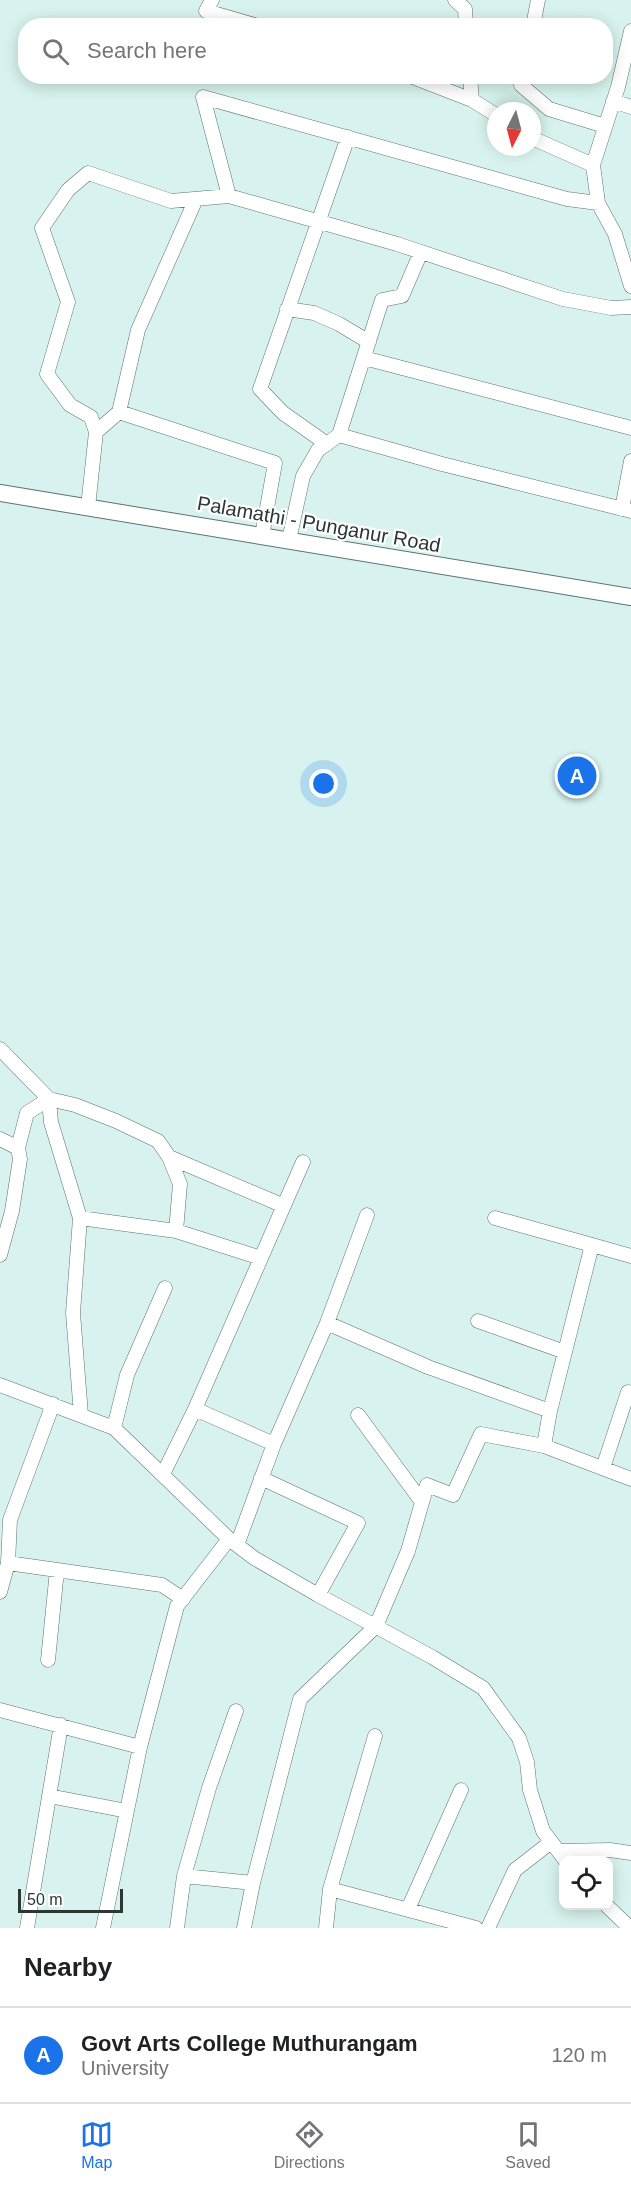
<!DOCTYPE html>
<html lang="en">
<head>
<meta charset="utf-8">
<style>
  :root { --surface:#fff; --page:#f6f6f6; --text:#202124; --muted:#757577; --line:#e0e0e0; --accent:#1a73e8 }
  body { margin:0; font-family:Arial,sans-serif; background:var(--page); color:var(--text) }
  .controls { position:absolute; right:18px; bottom:18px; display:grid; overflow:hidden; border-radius:12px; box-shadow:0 3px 15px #0003 }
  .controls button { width:54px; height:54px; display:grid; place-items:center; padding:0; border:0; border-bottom:2px solid var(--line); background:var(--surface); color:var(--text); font:30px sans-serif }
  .compass { position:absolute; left:487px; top:102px; width:54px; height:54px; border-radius:50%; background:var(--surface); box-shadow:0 3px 15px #0003; rotate:186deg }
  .scale { position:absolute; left:18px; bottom:15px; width:105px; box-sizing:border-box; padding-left:6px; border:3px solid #2c3735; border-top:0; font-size:16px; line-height:21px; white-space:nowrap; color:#2c3735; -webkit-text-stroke:4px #fff; paint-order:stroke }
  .you { position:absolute; left:324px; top:784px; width:21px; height:21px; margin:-15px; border:4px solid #fff; border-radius:50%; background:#1a73e8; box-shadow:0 0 0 9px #1a73e833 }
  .badge { display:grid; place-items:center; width:39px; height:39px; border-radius:50%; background:var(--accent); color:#fff; font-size:20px; font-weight:700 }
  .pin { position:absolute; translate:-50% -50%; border:3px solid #fff; box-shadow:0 2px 6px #0006 }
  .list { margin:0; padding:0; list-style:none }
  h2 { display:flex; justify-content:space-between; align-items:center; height:78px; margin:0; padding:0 24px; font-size:26px }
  h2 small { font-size:20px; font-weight:400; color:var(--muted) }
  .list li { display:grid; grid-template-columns:39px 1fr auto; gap:18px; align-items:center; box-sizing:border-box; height:96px; padding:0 24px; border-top:2px solid var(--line) }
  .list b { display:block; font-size:22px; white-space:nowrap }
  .list p { margin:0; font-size:20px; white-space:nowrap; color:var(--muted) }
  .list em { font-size:20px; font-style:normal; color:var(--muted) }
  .icon { flex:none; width:33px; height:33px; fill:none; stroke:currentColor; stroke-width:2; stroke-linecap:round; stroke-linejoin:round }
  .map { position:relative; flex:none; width:631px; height:1928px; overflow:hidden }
  .search { position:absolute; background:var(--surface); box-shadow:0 3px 15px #0003; left:18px; right:18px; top:18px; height:66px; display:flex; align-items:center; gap:15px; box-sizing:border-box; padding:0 21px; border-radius:24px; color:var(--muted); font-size:22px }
  .sheet { height:174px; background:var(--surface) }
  nav { display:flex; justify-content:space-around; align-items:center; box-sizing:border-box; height:84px; border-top:2px solid var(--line); background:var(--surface); font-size:16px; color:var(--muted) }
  nav a { display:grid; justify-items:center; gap:3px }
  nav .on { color:var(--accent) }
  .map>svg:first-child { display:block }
</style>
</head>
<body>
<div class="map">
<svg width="631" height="1928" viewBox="0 0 631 1928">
  <rect width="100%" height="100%" fill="#d8f3ef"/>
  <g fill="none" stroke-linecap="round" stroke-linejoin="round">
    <defs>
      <path id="minor" d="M212 0 206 11 258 26
        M455 0 465 9 466 26
        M533 26 538 0
        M631 31 618 87 593 165 598 203 615 234 631 286
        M410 76 472 100 496 115
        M470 76 472 100
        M523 76 521 85 549 109 605 126
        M613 101 631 107
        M532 138 593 165
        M229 196 203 97 567 199 598 203
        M287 309 314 313 339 324 369 342
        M364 358 631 428
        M119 412 138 330 196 199
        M96 432 119 412 275 463 262 536
        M339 435 442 464 631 511
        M327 444 283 413 260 389 348 137
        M88 507 96 432 91 417 70 405 47 374 68 302 42 228 68 190 88 173 171 201 229 196 397 244 563 299 611 308 631 307
        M622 509 631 461
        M289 540 303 476 318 450 339 435 382 300 402 296 421 252
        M0 1049 49 1099 75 1105 116 1121 158 1141 169 1157 180 1184 176 1231
        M0 1139 18 1148
        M169 1157 284 1206
        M495 1218 592 1245
        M0 1255 12 1211 20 1159 18 1148 27 1113 49 1099 51 1122 80 1218
        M478 1321 565 1352
        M327 1323 367 1215
        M0 1385 114 1428 229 1539 254 1558 318 1595 432 1657 483 1688 519 1738 527 1762 530 1790 543 1831 565 1860
        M195 1409 274 1444
        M81 1415 73 1313 80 1218 176 1231 261 1258
        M358 1415 422 1502
        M114 1428 127 1375 165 1288
        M544 1446 550 1411 592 1245 631 1256
        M603 1468 628 1392
        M163 1474 195 1409 303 1162
        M261 1478 358 1523 318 1595
        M237 1545 274 1444 327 1323 428 1367 550 1411
        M8 1563 162 1585 183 1599
        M0 1592 8 1563 10 1520 53 1404
        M48 1660 57 1570
        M0 1710 140 1747
        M49 1796 127 1811
        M558 1851 610 1850 631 1853
        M184 1876 253 1883 300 1699 376 1626 408 1551 427 1485 453 1495 481 1434 544 1446 631 1479
        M330 1889 476 1928
        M607 1906 630 1928
        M408 1909 461 1790
        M27 1928 61 1725
        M103 1928 140 1747 177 1606 229 1539
        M177 1928 184 1876 209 1788 236 1711
        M244 1928 253 1883
        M326 1928 330 1889 375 1736
        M488 1928 515 1870 551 1842"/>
      <path id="tertiary" d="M0 493 631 597"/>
    </defs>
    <use href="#minor" stroke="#5b7370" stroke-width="15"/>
    <use href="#tertiary" stroke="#5b7370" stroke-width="18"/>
    <use href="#minor" stroke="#fff" stroke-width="14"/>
    <use href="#tertiary" stroke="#fff" stroke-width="16"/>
  </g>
  <g text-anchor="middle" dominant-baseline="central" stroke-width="4.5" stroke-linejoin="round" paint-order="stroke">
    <g font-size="20" fill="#2c3735" stroke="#fff">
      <text transform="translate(319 524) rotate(10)">Palamathi - Punganur Road</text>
    </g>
  </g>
</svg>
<div class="controls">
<button><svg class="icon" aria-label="locate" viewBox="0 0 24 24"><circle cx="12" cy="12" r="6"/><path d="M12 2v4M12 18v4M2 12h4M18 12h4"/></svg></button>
</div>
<svg class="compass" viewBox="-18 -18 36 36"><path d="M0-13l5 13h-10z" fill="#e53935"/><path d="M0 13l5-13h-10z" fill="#757577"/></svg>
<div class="scale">50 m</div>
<div class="you"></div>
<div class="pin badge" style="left:577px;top:776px">A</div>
<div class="search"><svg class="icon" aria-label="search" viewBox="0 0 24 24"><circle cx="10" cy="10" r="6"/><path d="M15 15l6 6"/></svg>Search here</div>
</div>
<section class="sheet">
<h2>Nearby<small></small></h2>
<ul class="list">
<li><span class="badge">A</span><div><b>Govt Arts College Muthurangam</b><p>University</p></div><em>120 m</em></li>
</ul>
</section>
<nav>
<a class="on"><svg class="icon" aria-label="map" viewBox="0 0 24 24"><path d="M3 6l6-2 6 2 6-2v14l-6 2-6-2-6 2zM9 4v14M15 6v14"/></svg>Map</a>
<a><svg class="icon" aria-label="directions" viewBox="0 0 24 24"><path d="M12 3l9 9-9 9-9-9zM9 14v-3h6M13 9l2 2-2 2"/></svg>Directions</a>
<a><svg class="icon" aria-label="saved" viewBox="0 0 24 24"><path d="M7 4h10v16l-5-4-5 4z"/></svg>Saved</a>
</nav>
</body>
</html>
